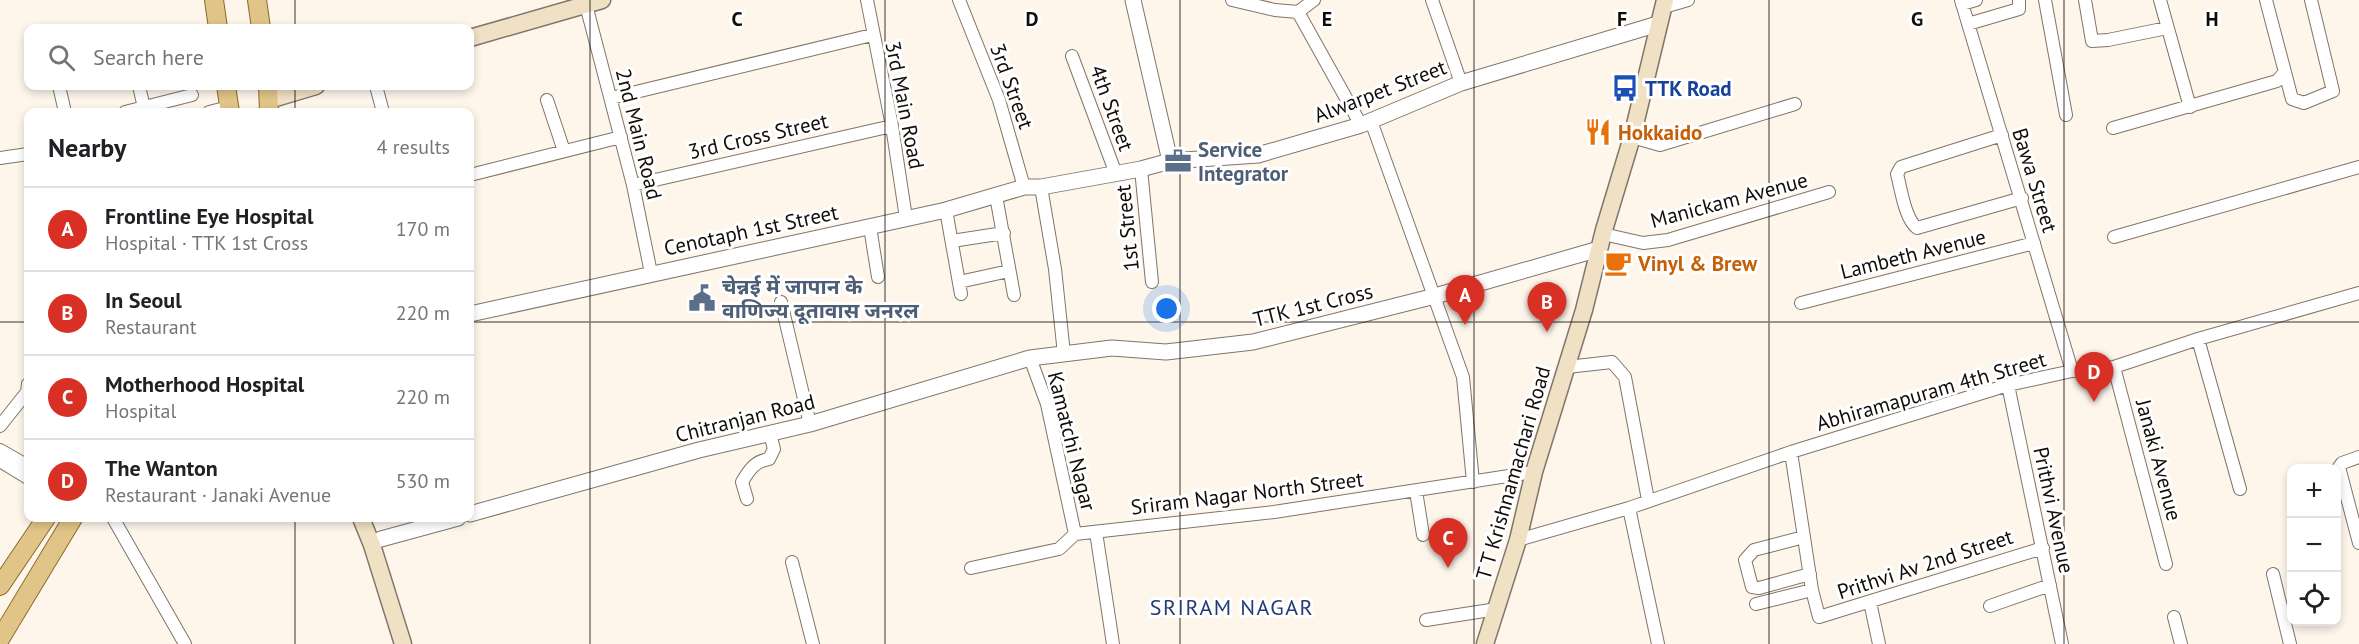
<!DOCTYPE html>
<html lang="en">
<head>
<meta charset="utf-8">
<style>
  :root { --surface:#fff; --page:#f2f2f2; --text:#202124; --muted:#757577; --line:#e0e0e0; --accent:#d93025 }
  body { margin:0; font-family:"PT Sans","Noto Sans Devanagari",sans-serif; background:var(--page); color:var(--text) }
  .controls { position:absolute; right:18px; bottom:18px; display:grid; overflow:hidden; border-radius:12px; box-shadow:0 3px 9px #0003 }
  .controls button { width:54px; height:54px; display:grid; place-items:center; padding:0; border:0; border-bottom:2px solid var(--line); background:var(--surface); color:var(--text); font:30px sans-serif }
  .you { position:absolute; left:1167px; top:309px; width:21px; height:21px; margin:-15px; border:4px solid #fff; border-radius:50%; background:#1a73e8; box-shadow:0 0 0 9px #1a73e833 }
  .badge { display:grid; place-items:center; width:39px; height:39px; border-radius:50%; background:var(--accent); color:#fff; font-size:20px; font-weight:700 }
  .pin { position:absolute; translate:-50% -50px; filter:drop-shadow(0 2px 3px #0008) }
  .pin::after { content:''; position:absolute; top:32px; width:21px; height:18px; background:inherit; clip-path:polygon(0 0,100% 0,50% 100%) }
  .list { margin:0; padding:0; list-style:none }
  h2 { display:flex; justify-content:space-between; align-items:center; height:78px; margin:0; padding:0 24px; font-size:26px }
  h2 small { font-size:20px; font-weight:400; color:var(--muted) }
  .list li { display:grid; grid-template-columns:39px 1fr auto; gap:18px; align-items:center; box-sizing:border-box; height:84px; padding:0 24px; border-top:2px solid var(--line) }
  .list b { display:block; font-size:22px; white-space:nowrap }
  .list p { margin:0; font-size:20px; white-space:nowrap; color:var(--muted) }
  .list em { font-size:20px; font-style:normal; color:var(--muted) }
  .icon { flex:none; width:33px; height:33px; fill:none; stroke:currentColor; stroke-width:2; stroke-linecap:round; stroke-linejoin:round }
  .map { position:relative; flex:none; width:2359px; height:644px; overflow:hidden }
  .search { position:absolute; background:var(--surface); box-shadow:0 3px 9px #0003; left:24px; top:24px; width:450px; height:66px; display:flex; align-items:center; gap:15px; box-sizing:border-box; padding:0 21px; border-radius:12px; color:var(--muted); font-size:22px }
  .panel { position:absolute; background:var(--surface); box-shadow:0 3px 9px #0003; left:24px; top:108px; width:450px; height:414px; border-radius:12px }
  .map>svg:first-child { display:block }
</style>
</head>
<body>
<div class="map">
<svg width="2359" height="644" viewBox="0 0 2359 644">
  <rect width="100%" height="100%" fill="#fef5eb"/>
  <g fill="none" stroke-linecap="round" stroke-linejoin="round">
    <defs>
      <path id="minor" d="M867 0 892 126 906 218
        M959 0 999 100 1024 187
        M1232 0 1275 10 1298 12 1361 125
        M1432 0 1461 83
        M1961 0 2072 371
        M2045 0 2066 115
        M2085 0 2092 41 2108 40 2167 28
        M2160 0 2190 107
        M2266 0 2292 99 2304 103 2333 91 2311 0
        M1962 4 1976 0
        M586 5 633 185 651 273
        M1664 7 1688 0
        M1298 12 1314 0
        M1968 24 2019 9V0
        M1072 56 1116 174
        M59 86 65 112
        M139 86 145 112
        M376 86 383 112
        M611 98 872 35
        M547 100 564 151
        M125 112 192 95
        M209 112 229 107
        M1371 121 1463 377 1473 482
        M2113 128 2277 81 2284 73
        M2002 135 1901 167 1897 174C1901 189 1905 219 1917 228L2022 198
        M1632 137 1660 145 1795 104
        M0 158 28 154
        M1141 169 1152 282
        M470 175 621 137
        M633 185 892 126
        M1041 187 1055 269 1064 354
        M996 196 1014 295
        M946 210 961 294
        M870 227 878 277
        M1603 234 1643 243 1668 240 1829 192
        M2114 237 2359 167
        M952 241 1004 233
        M959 282 1009 271
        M781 302 810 424
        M1801 303 2034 243
        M2198 339 2240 489
        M1030 358 1047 404 1075 534
        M1567 367 1612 362 1625 377 1648 500
        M2114 367 2166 564
        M2008 385 2062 644
        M0 426 27 392 28 384
        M0 450 28 466
        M1791 452 1812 590 1819 617 2043 548
        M2359 457 2342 463 2339 467 2359 543
        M0 461 28 478
        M1416 491 1423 535
        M747 499 742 482C749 470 755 461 769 459L774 449 770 434
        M1629 508 1658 644
        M113 518 185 644
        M1096 532 1113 644
        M1804 537 1754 550 1745 560 1752 587 1759 588 1810 574
        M1518 540 1629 508 1791 452 2008 385 2072 371 2114 367 2198 339 2359 293
        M792 562 813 644
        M971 568 1059 549 1075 534 1274 512 1534 472
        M2273 574 2290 644
        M1870 602 1879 644
        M1756 604 1812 590
        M1990 606 2050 585
        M2174 617 2181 644
        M1426 620 1497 609"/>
      <path id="tertiary" d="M1133 0 1170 161
        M470 314 946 210 1024 187H1041L1141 169 1170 161 1258 155 1361 125 1461 83 1658 24
        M470 514 699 450 810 424 1030 358 1112 348 1166 352 1253 342 1435 296 1599 249
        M381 539 458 518"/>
      <path id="secondary" d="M470 38 602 0
        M269 100 316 86
        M361 518 372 545 403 644
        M1485 644 1518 540 1534 472 1584 310 1604 230 1632 137 1665 0"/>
      <path id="primary" d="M214 0 218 28
        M257 0 261 28
        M226 86 230 112
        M268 86 269 112
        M0 586 46 518
        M0 639 73 518"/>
    </defs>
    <use href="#minor" stroke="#7f756b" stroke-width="14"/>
    <use href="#tertiary" stroke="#7f756b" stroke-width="17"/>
    <use href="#secondary" stroke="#7f756b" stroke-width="19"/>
    <use href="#primary" stroke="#8b6a28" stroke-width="20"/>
    <use href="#minor" stroke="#fff" stroke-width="12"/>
    <use href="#tertiary" stroke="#fff" stroke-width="15"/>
    <use href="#secondary" stroke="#f0e1c4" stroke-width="16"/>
    <use href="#primary" stroke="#e1c488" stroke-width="18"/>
  </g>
  <path fill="none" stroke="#110d09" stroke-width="1.5" stroke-opacity="0.55" d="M295 0V28M590 0V644M885 0V644M1180 0V644M1474 0V644M1769 0V644M2064 0V644M295 86V112M0 322H28M470 322H2359M295 518V644"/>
  <defs>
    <symbol id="bus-bare" viewBox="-9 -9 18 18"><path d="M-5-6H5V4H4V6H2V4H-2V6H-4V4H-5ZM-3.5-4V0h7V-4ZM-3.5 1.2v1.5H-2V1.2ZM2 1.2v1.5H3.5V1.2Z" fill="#1a4fb4" stroke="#fff" stroke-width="2.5" paint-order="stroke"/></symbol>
    <symbol id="restaurant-bare" viewBox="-9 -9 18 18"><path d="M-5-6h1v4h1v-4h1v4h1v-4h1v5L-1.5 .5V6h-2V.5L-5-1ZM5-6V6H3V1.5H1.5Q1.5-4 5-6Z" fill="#e8710a" stroke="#fff" stroke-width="2.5" paint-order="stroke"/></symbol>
    <symbol id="office-bare" viewBox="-9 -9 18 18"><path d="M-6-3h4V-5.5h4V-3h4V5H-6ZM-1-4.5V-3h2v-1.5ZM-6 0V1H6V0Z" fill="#5c6f8a" stroke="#fff" stroke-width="2.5" paint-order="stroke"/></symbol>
    <symbol id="cafe-bare" viewBox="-9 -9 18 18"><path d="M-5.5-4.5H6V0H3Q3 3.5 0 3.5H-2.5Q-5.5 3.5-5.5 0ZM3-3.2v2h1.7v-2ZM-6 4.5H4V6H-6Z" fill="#e8710a" stroke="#fff" stroke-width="2.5" paint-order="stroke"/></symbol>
    <symbol id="civic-bare" viewBox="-9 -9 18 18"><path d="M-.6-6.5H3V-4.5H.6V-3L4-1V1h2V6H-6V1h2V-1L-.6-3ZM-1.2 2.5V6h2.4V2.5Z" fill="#5c6f8a" stroke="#fff" stroke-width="2.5" paint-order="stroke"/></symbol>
  </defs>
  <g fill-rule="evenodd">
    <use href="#bus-bare" x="1606" y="69" width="38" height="38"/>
    <use href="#restaurant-bare" x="1579" y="113" width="38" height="38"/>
    <use href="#office-bare" x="1159" y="142" width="38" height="38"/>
    <use href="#cafe-bare" x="1599" y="244" width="38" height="38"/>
    <use href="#civic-bare" x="683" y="279" width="38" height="38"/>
  </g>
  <g text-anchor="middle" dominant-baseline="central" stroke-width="6" stroke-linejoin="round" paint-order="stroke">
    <g font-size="21" fill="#110d09" stroke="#fff">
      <text transform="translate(1012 86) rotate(70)">3rd Street</text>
      <text transform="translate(1380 91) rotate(-21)">Alwarpet Street</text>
      <text transform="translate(905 105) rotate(79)">3rd Main Road</text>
      <text transform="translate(1112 108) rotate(70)">4th Street</text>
      <text transform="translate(639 134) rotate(76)">2nd Main Road</text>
      <text transform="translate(758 136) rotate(-13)">3rd Cross Street</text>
      <text transform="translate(2035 180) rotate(73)">Bawa Street</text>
      <text transform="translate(1729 200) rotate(-15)">Manickam Avenue</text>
      <text transform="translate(1127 228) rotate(-96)">1st Street</text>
      <text transform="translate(751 230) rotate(-12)">Cenotaph 1st Street</text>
      <text transform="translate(1913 254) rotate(-14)">Lambeth Avenue</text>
      <text transform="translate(1313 305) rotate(-14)">TTK 1st Cross</text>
      <text transform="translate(1931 391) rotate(-16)">Abhiramapuram 4th Street</text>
      <text transform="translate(745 418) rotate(-14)">Chitranjan Road</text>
      <text transform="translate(1072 441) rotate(76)">Kamatchi Nagar</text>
      <text transform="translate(2159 460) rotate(75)">Janaki Avenue</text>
      <text transform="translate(1513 473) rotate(-74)">T T Krishnamachari Road</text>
      <text transform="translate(1247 493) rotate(-7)">Sriram Nagar North Street</text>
      <text transform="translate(2054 510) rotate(78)">Prithvi Avenue</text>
      <text transform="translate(1925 564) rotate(-18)">Prithvi Av 2nd Street</text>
    </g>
    <g font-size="21" font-weight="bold" fill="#164399" stroke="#fff" text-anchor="start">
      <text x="1645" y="88">TTK Road</text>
    </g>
    <g font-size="21" font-weight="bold" fill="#c56008" stroke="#fff" text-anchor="start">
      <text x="1618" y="132">Hokkaido</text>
      <text x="1638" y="263">Vinyl &amp; Brew</text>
    </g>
    <g font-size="21" font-weight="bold" fill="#4e5e75" stroke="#fff" text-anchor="start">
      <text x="1198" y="149">Service<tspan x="1198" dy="24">Integrator</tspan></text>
      <text x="722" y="286">चेन्नई में जापान के<tspan x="722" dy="24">वाणिज्य दूतावास जनरल</tspan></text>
    </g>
    <g font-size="22" letter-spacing="1.5" fill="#243c73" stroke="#fff">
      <text x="1232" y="607">SRIRAM NAGAR</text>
    </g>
  </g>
  <g font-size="20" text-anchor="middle" font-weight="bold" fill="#110d09" stroke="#fff" stroke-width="6" stroke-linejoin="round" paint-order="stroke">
    <text x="737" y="26">C</text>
    <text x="1032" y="26">D</text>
    <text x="1327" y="26">E</text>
    <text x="1622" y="26">F</text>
    <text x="1917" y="26">G</text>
    <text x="2212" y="26">H</text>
  </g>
</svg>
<div class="controls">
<button>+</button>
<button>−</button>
<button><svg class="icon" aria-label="locate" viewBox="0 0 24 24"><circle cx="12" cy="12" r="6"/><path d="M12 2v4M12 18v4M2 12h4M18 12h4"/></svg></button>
</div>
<div class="you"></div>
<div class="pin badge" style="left:1465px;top:325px">A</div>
<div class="pin badge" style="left:1547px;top:332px">B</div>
<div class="pin badge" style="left:1448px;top:568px">C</div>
<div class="pin badge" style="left:2094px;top:402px">D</div>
<div class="search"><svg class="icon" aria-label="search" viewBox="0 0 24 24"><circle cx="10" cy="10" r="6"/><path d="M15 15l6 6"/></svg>Search here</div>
<section class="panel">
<h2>Nearby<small>4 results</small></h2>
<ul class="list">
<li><span class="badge">A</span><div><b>Frontline Eye Hospital</b><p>Hospital · TTK 1st Cross</p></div><em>170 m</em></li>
<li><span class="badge">B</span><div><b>In Seoul</b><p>Restaurant</p></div><em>220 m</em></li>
<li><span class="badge">C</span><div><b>Motherhood Hospital</b><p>Hospital</p></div><em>220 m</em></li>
<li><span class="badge">D</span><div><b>The Wanton</b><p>Restaurant · Janaki Avenue</p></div><em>530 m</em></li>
</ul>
</section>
</div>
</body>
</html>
